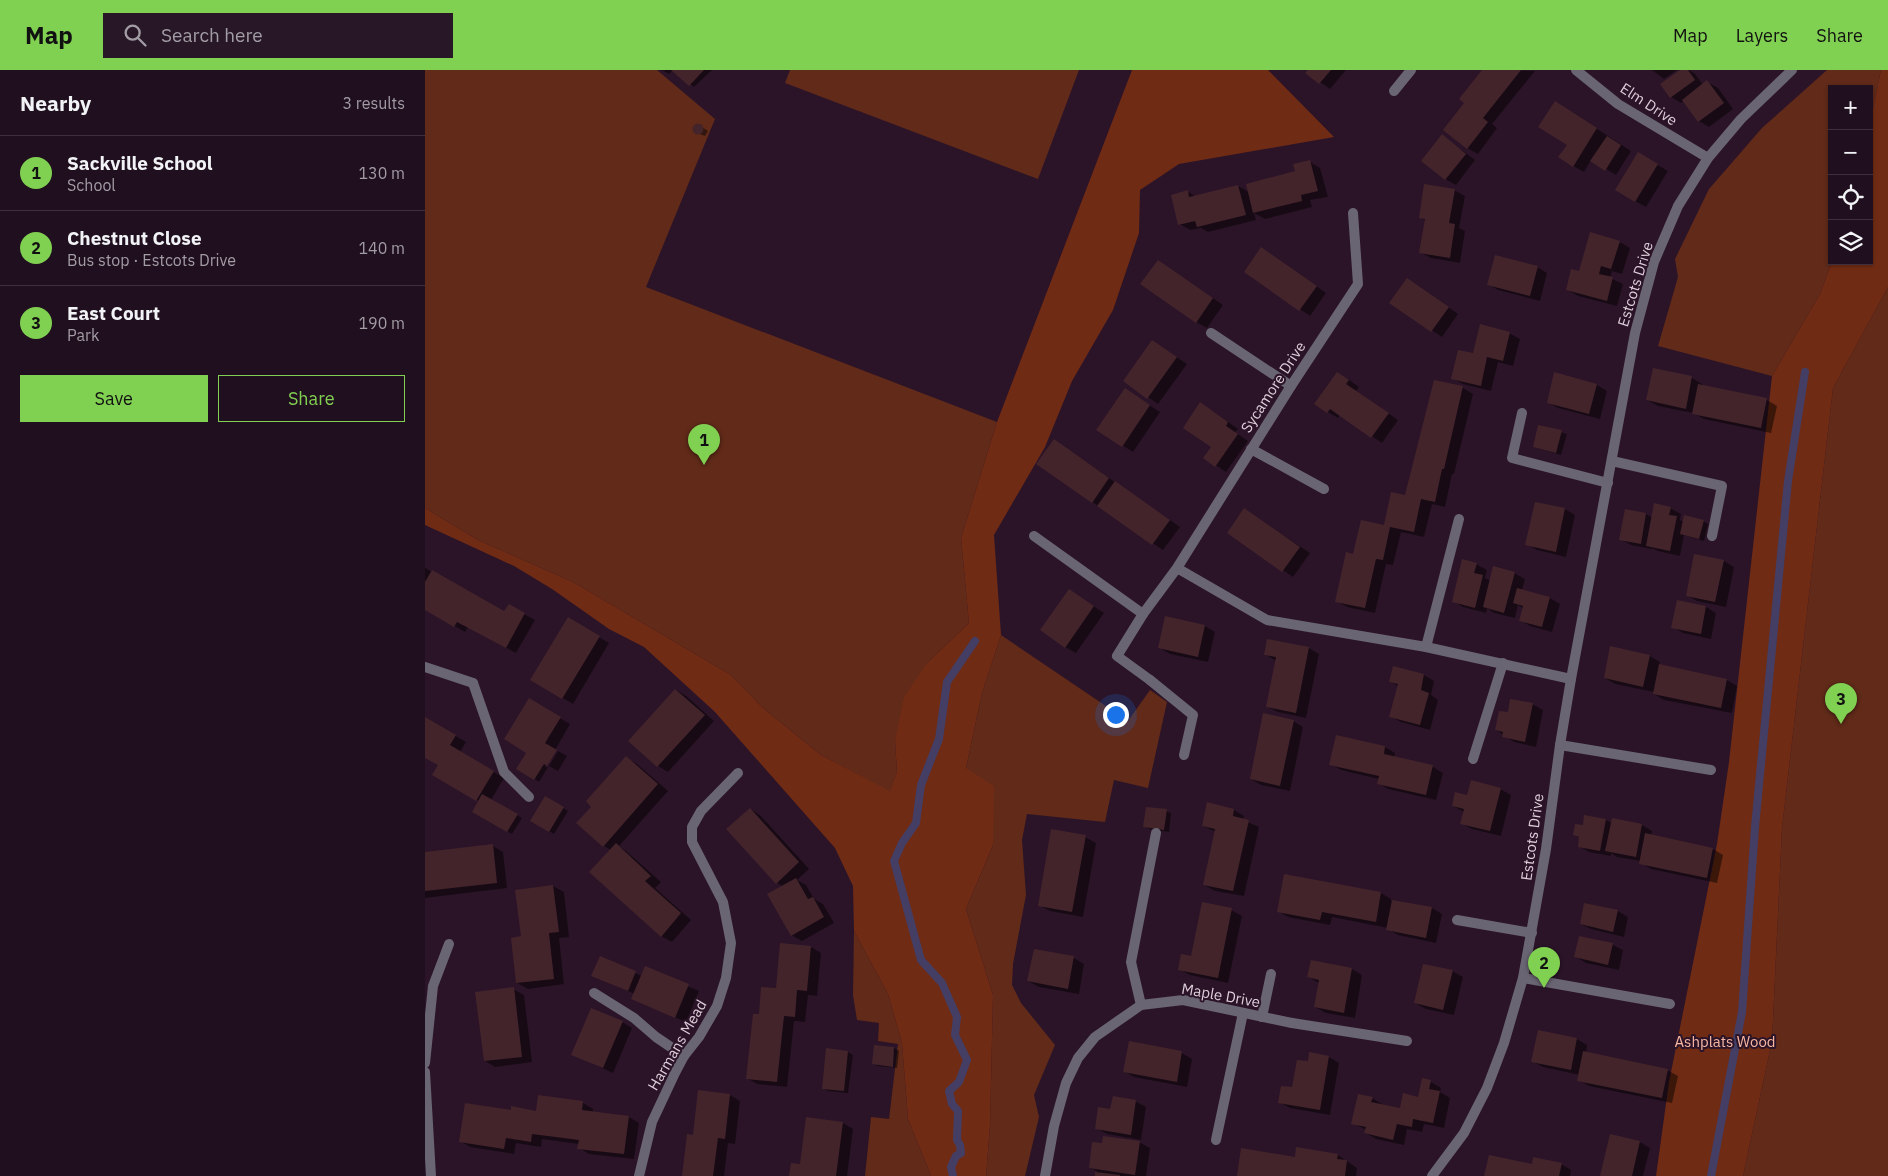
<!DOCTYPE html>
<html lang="en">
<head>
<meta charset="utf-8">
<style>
  :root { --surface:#200f1e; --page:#281827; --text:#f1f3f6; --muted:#a29ca4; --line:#3d2f3c; --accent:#80d051 }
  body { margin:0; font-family:"IBM Plex Sans",sans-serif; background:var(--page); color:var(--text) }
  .controls { position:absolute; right:15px; top:15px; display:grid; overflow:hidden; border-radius:0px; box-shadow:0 1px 4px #0004 }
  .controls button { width:45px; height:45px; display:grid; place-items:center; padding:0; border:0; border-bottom:1px solid var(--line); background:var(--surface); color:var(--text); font:25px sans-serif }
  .you { position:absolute; left:690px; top:644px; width:18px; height:18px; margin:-12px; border:4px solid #fff; border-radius:50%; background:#1a73e8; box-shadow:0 0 0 8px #1a73e833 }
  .badge { display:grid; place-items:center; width:32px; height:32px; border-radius:50%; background:var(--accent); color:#111; font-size:16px; font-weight:700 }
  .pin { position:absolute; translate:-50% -41px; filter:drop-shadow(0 1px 2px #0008) }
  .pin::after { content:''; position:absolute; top:26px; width:18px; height:15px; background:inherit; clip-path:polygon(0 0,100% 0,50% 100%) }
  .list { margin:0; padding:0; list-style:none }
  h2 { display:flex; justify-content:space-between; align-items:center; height:65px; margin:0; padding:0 20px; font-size:21px }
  h2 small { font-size:16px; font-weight:400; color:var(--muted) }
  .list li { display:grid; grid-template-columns:32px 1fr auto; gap:15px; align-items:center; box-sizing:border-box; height:75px; padding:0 20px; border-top:1px solid var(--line) }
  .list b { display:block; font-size:19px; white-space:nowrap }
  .list p { margin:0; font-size:16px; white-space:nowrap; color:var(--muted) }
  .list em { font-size:16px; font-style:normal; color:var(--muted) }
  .actions { display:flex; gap:10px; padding:15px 20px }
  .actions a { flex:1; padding:11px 0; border:1px solid var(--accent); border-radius:0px; text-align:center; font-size:18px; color:var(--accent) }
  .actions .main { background:var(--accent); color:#111 }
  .icon { flex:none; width:28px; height:28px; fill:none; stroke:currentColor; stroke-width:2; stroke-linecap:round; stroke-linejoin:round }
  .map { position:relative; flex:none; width:1463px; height:1106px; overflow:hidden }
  header { display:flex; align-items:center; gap:30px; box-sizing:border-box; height:70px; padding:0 25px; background:var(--accent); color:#111 }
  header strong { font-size:24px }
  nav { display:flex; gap:28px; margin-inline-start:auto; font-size:18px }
  .search { width:350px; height:45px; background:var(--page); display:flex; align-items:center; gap:12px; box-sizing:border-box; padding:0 18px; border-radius:0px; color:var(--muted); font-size:19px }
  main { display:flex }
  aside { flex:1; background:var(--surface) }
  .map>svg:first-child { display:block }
</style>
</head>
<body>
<header>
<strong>Map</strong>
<div class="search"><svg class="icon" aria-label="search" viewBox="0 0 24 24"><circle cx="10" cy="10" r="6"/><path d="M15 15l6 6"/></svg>Search here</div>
<nav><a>Map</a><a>Layers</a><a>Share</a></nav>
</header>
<main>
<aside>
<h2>Nearby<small>3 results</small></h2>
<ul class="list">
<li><span class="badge">1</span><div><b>Sackville School</b><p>School</p></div><em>130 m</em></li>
<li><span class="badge">2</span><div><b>Chestnut Close</b><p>Bus stop · Estcots Drive</p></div><em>140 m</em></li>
<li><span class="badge">3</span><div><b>East Court</b><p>Park</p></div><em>190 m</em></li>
</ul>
<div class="actions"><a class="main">Save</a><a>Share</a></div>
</aside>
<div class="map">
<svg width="1463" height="1106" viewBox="0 0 1463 1106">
  <rect width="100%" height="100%" fill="#2b1428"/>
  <path fill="#612a19" d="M0 0H232L290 49 221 217 572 352 536 468 544 553 502 593 470 671 472 702 465 722 396 685 338 638 306 605 148 512 53 470 0 438Z
    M365 0H654L613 109 360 13Z
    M1402 0H1456L1444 57V19H1407V191L1395 224 1347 306 1233 276 1253 207 1250 189 1284 119 1337 58Z
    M1463 217V1106H1318L1347 971 1357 758 1408 318Z
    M576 565 703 651 725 620 742 632 723 718 689 710 680 752 602 744 597 770 601 825 588 894 587 915 596 933 630 975 609 1025 614 1047 600 1106H561L565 1056 568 925 541 839 568 775 541 698 557 623Z
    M429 861 463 924 477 973 483 1049 506 1106H440L446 1047 464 1049 473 974 453 971 454 953 432 950 428 925Z"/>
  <path fill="#702b14" d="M707 0H843L909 67 754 94 715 120 714 163 688 240 647 311 620 377 569 465 576 565 557 623 541 698 569 716 568 775 541 839 568 925 565 1056 561 1106H506L483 1049 477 973 463 924 429 861 428 816 410 778 290 642 219 577 184 559 127 519 89 496 0 455V438L53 470 148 512 306 605 338 638 396 685 465 721 472 702 470 671 479 627 502 593 544 553 536 468 572 352Z
    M1456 0H1463V217L1408 318 1357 758 1347 971 1318 1106H1231L1244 1012 1292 774 1304 692 1347 306 1395 224 1407 191H1444V57Z"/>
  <path fill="#0007" d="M237 0H248L244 4Z
    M248 0H287L269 17Z
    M885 0H921L905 19 882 3Z
    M1058 0 1110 1 1067 54 1072 58 1053 84 1042 78 1041 33Z
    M1227 0H1252L1239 9Z
    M1257 0H1264L1270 4 1278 15 1282 12 1293 18 1308 39 1284 57 1274 51 1259 31 1256 33 1246 27Z
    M1140 38 1206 81 1191 105 1166 90 1159 102 1148 96 1143 74Z
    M274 55 283 61 280 66 272 63 269 58 270 56Z
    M1017 66 1050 90 1031 115 1020 109Z
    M1224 90 1243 101 1221 137 1210 131Z
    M885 92 895 98 903 127 885 130 887 137 840 149 829 143 831 150 783 162 776 158 765 160 755 154 762 121 771 127 813 116 824 122 871 102Z
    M1029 120 1040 126 1034 158 1040 161 1035 193 1006 188 995 182 1001 151 995 147Z
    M1195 172 1205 178 1197 204 1187 201 1185 208 1198 214 1192 236 1153 226 1143 220 1155 203Z
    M847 185 901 223 885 246 821 202Z
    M733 191 798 235 782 258 771 252Z
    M1112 197 1122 203 1115 231 1073 220 1063 214Z
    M993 216 1033 244 1017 267 966 233Z
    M1084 263 1095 269 1088 296 1073 292 1066 321 1038 314 1027 308 1049 285Z
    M727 271 762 294 733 334 700 311Z
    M1229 300 1267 308 1277 314V316L1342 330 1352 336 1346 363 1279 349 1268 343 1233 336 1222 330Z
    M1130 304 1172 315 1182 321 1175 349 1133 338 1123 332Z
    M923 309 934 317 931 321 973 350 957 373 915 345 913 348 903 342Z
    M1010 311 1038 318 1048 324 1029 404H1027L1020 437 1007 434 999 467 976 462 968 495 961 494 950 543 922 537 911 531 929 485 960 457 981 427Z
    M710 326 735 342 708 382 673 360Z
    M786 340 813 359 810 362 823 371 801 402 780 388 788 377Z
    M1114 356 1142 364 1136 385 1109 377Z
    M639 377 755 457 738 480 667 432Z
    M1111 433 1140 439 1150 445 1141 487 1112 480 1102 474Z
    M1245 438 1256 444 1255 450 1259 452 1278 451 1283 454 1279 471 1259 465 1255 486 1233 481 1227 478 1226 479 1206 475 1195 469 1201 441 1221 444 1228 448Z
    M820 440 885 483 868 507 804 463Z
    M1270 486 1299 491 1309 497 1301 537 1272 531 1262 525Z
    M1051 494 1062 500 1060 508 1066 511 1089 503 1100 509 1097 520 1125 528 1135 534 1127 562 1105 556 1095 550 1098 538 1093 535 1090 548 1069 543 1062 538 1061 543 1038 537 1028 531Z
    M0 498 80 543 84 536 110 550 91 583 43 557 40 562 0 539Z
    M644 520 679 543 651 583 640 577Z
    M1253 532 1281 537 1291 543 1286 569 1258 563 1248 557Z
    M143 549 184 573 148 634 107 610Z
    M780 556 790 562 783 592 745 584 735 578Z
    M843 570 884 578 894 584 881 648 853 642 842 637 851 591 840 584Z
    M1225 586 1235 592 1234 596 1302 610 1312 616 1307 643 1239 630 1229 624V622L1190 614 1180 608Z
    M969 597 999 605 1009 611 1006 625 1013 630 1005 660 976 652 965 646 973 616 966 612Z
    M251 620 261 626 289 651 243 702 233 696Z
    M104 630 145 654 130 680 120 697H123L114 712 93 698 101 685Z
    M1107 634 1118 640 1111 677 1089 672 1071 660Z
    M0 648 41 672 35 682 79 708 66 730 97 748 87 764 48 741 54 731 9 705 15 695 0 686Z
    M868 651 878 657 865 721 836 715 826 709Z
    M912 666 960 677 970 683 969 688 1008 697 1018 703 1011 730 963 719 953 713 954 709 916 700 906 694Z
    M133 681 142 686 133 701 124 696Z
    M201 688 212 694 243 721 194 776 201 781 236 812 230 818 266 850 247 872 236 866 186 780 179 776 153 753 168 737Z
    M1075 719 1086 725 1076 766 1047 759 1036 753 1039 742 1028 736 1043 726Z
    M120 727 143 741 129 764 106 751Z
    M783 734 809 740 819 746 818 750 834 757 819 826 790 821 779 815 791 762 778 756Z
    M325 739 335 745 384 799 372 810 381 815 389 829 398 834 409 853 377 871 366 865 357 816 352 813Z
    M741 741 746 743 744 762 724 759 719 756Z
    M1181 750 1187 753 1217 755 1227 761 1226 766 1288 779 1298 785 1292 813 1226 799 1216 793V791L1192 787 1186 783V786L1164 782 1154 776 1155 768 1149 765 1159 757Z
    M660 767 671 773 658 847 625 841 614 835Z
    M68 776 78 782 82 818 0 828V784Z
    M860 805 956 823 966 829V831L1007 838 1017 844 1011 873 973 865 963 859V858L907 847 905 855 863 847 853 841Z
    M128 816 139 822 144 867 134 868 139 914 103 919 92 913 97 867Z
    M806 840 817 846 803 913 765 905 754 899Z
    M1193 841 1203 847 1199 867 1166 859 1156 854Z
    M1155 867 1188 875 1198 880 1194 900 1161 893 1151 887Z
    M386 877 396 883 392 926 383 925 380 952 369 951 362 1017 332 1014 322 1008 335 946 352 919Z
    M610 880 649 888 659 894 654 924 614 917 603 911Z
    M175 888 217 906 220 898 274 921 261 952 218 934 210 924 173 908Z
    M887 891 927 899 937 905 930 948 901 943 890 937 894 913 884 907Z
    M1027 901 1038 907 1029 945 1001 939 990 933Z
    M88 919 99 925 107 992 70 997 60 991Z
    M197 952 207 958 188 1003 147 984Z
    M1114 961 1152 969 1162 975 1161 983 1242 1000 1253 1006 1247 1033 1164 1016 1154 1010 1155 1005 1118 997 1107 991Z
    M705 973 757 983 767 989 762 1017 709 1007 699 1001Z
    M450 976 469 978 474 981 472 998 453 996 448 993Z
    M402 980 423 982 428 985 423 1023 403 1021 398 1018Z
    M885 983 904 987 914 993 905 1045 865 1038 854 1032 868 1018 884 993Z
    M1006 1012 1016 1018 1015 1022 1025 1028 1019 1058 999 1054 997 1062 982 1059 979 1075 951 1069 941 1063V1060L928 1053 947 1028 957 1034V1036L976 1040 994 1028Z
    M305 1025 315 1031 310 1074 303 1073 299 1106H258L269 1066Z
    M114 1027 158 1033 168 1039V1043L204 1047 214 1053 209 1089 164 1084 154 1078V1074L117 1069 116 1077 91 1073 89 1084 45 1077 35 1071 87 1042H112Z
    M710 1031 721 1037 716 1070 682 1064 671 1058Z
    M418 1053 428 1059 422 1106H366Z
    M1186 1066 1215 1072 1225 1078 1218 1106H1176Z
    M714 1072 725 1078 721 1106H671L672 1101 665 1098Z
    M913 1085 932 1098 931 1106H813L871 1088Z
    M1136 1094 1146 1100 1145 1106H1061L1108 1095Z"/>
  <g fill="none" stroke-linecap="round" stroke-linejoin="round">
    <path stroke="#443e64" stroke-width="8" d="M528 1106 526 1097 531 1086 536 1083 535 1075 532 1070 533 1041 527 1034 524 1021 534 1012 542 990 530 965 532 947 517 913 496 890 469 791 477 773 491 753 496 715 514 669 522 612 550 571
      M1286 1106 1317 942 1330 757 1363 411 1380 302"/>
  </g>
  <path fill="#44242b" d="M246 0H279L264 16Z
    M883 0H906L894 14 880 3Z
    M1057 0H1096L1058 48 1063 52 1042 79 1018 60 1039 33 1034 29Z
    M1255 0H1263L1270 10 1245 28 1235 14Z
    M1282 10 1299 33 1273 52 1257 30Z
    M1130 31 1172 58 1148 97 1133 87 1142 75 1113 57Z
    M267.5 59a5.5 5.5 0 1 1 11 0a5.5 5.5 0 1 1-11 0Z
    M1017 64 1041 84 1020 110 996 91Z
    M1182 66 1196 75 1180 101 1165 91Z
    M1213 82 1233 94 1210 132 1190 120Z
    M885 90 893 121 876 125 877 131 828 143 821 114 870 101 868 94Z
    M999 114 1030 119 1024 153 1030 154 1025 188 994 183 1000 149 994 148Z
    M813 115 821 145 772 157 770 151 753 155 746 125 763 120 764 127Z
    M1165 162 1195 171 1186 199 1176 196 1174 204 1188 207 1182 231 1141 220 1146 199 1154 201Z
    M836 177 892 216 874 241 819 202Z
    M1070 185 1113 196 1105 226 1062 215Z
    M733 190 788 228 771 253 715 214Z
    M982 208 1024 237 1006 262 964 233Z
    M1055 254 1085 262 1078 291 1062 287 1056 316 1026 309 1033 280 1048 283Z
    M727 270 752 287 722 329 698 311Z
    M1228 298 1267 306 1261 339 1221 330Z
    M912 302 924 310 921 314 964 343 946 368 905 339 902 343 889 334Z
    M1129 302 1172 314 1164 344 1122 333Z
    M1009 310 1038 316 1019 399H1017L1010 432 996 429 989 462 965 457 958 490 951 489 940 538 910 532 921 482 928 484 936 450 959 455 966 422 980 425Z
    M1273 314 1342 328 1336 358 1267 344Z
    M700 318 725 335 697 377 671 360Z
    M775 332 803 352 801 356 813 364 790 397 778 388 786 377 758 358Z
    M1113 355 1137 360 1131 383 1108 377Z
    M629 369 684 408 667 433 611 394Z
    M690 411 745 450 727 475 672 436Z
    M1110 432 1140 438 1131 482 1100 475Z
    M1229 433 1246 437 1244 445 1252 446 1245 481 1221 476Z
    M819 438 875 477 857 502 802 463Z
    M1200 439 1221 443 1216 474 1194 470Z
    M1259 445 1279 450 1274 469 1255 464Z
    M1269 484 1299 490 1290 532 1261 526Z
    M1037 489 1052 493 1049 503 1058 505 1050 538 1027 532Z
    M1068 496 1090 502 1079 543 1058 537Z
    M7 500 79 541 84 534 100 543 81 578 32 552 29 557 0 540V512Z
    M1092 518 1125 527 1117 557 1094 551 1098 536 1088 533Z
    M644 519 669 536 640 578 615 560Z
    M1252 530 1281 536 1276 564 1246 558Z
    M740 546 780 555 773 587 733 578Z
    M143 547 175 566 137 629 105 610Z
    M842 569 884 577 871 643 841 637 851 587 839 585Z
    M1185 576 1225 585 1218 617 1179 608Z
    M1234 594 1302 609 1296 638 1228 624Z
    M968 596 999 604 996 620 1004 623 995 655 964 647 973 614 964 612Z
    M250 619 280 645 232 697 203 671Z
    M104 628 136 647 120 673 132 680 122 696 119 694 109 710 91 699 101 683 79 669Z
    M1085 629 1108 633 1100 672 1077 667 1078 662 1070 660 1074 641 1083 642Z
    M838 643 869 650 855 716 825 709Z
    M0 647 31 665 25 675 69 701 51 731 7 705 13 695 0 688Z
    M911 665 960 676 959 684 1008 695 1001 725 952 714 954 706 904 695Z
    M201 686 233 714 178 777 151 753 166 737 161 731Z
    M1046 710 1076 718 1065 761 1035 754 1039 739 1027 736 1030 722 1042 725Z
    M57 724 93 744 82 762 47 742Z
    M120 726 139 737 124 762 105 751Z
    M782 732 809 739 808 746 824 750 808 821 778 815 790 759 777 756Z
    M721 737 742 739 739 760 718 757Z
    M325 738 374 792 351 814 301 759Z
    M1159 745 1181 749 1175 781 1153 777 1154 767 1148 765 1150 754 1158 755Z
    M1187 748 1217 754 1211 787 1180 781Z
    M626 759 661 765 647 842 613 836Z
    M1220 763 1288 778 1282 808 1214 794Z
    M191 773 226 806 220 811 256 843 236 867 164 802Z
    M68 774 72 813 0 821V782Z
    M859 804 956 822 951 852 897 842 895 850 852 842Z
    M371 808 383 829 388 827 399 847 366 866 342 824Z
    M128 815 134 862 124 863 129 909 91 913 86 868 96 866 90 820Z
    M967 830 1007 837 1001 868 961 860Z
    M777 832 807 838 793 908 753 900 756 884 766 886Z
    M1159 833 1193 840 1188 862 1155 854Z
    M1154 866 1188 873 1183 895 1149 887Z
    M355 873 386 876 382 921 372 920 370 947 359 946 352 1012 321 1009 328 944H334L336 917 351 918Z
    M609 879 649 886 643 919 602 911Z
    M175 886 211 901 203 921 166 906Z
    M886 890 927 898 919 943 889 937 894 910 882 907Z
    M998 894 1028 900 1018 940 989 933Z
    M220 896 264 914 250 948 206 929Z
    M89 917 97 987 59 991 50 922Z
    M166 938 198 951 178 998 146 985Z
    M1113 960 1152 968 1146 1000 1106 992Z
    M704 971 757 981 752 1012 698 1002Z
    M449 975 469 977 468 997 447 994Z
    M401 978 423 981 419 1021 397 1019Z
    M1158 981 1243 999 1237 1028 1152 1011Z
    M884 982 904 986 895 1040 853 1033 856 1016 867 1017 872 990 883 991Z
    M997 1008 1006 1010 1004 1019 1015 1021 1008 1053 988 1049 987 1057 972 1054 968 1070 939 1063 941 1057 926 1054 933 1024 948 1027 946 1032 975 1038 978 1023 993 1027Z
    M273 1020 305 1024 300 1069 293 1068 288 1106H257L262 1064 268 1065Z
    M113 1025 158 1031 157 1040 204 1046 199 1084 152 1079 154 1070 107 1064 106 1072 81 1068 79 1079 34 1072 40 1033 86 1040V1036L111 1041Z
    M688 1026 711 1030 706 1065 670 1059 673 1037 685 1039Z
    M381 1047 418 1052 411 1106H364L366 1093 375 1094Z
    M1185 1064 1215 1071 1207 1106H1175Z
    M678 1066 715 1071 710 1105 664 1098 667 1072 677 1073Z
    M871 1077 913 1084 912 1089 922 1090 920 1106H812L816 1078 870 1087Z
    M1064 1085 1107 1094 1108 1087 1137 1093 1134 1106H1059Z
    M670 1102 695 1105V1106H670Z"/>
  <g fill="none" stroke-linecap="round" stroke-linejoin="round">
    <path stroke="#6a6573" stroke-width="10" d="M786 263 866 316
      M1097 343 1087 388 1183 413
      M826 379 899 419
      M1187 391 1297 416 1287 466
      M609 466 718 544
      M1001 577 1034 449
      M725 610 768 645 759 685
      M48 613 79 702 104 727
      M1135 675 1286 700
      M1048 689 1078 593
      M1032 850 1107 863
      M1098 908 1245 934
      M169 923 209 948 231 967 259 986
      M716 935 706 892 731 763
      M837 947 846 904
      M867 953 982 971
      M791 1070 818 943"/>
    <path stroke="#6a6573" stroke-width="10" d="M1151 0 1193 34 1283 88
      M969 21 986 0
      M752 498 842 550 1001 577 1146 609
      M0 597 48 613
      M725 610 692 586 718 544 752 498 866 316 933 214 928 143
      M0 993 8 916 24 874
      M0 1002 6 1106
      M214 1106 227 1052 250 1003 259 986 274 967 292 936 301 908 306 873 298 832 267 772V757L276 741 313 703
      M620 1106 629 1056 641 1013 653 988 670 967 716 935 758 930 867 953"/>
    <path stroke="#6a6573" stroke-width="10" d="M1007 1106 1039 1063 1062 1018 1079 973 1098 908 1121 779 1135 675 1146 609 1210 263 1229 192 1253 136 1283 88 1316 49 1367 0"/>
  </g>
  <g text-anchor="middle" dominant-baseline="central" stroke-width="4" stroke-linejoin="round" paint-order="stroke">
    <g font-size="15" fill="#deceda" stroke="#2b1428">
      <text transform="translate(1224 34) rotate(33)">Elm Drive</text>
      <text transform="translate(1210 214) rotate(-73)">Estcots Drive</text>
      <text transform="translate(848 317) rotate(-57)">Sycamore Drive</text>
      <text transform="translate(1107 767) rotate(-82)">Estcots Drive</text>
      <text transform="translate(796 925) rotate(10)">Maple Drive</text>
      <text transform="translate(252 975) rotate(-60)">Harmans Mead</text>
    </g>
    <g font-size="15" fill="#f7b7a3" stroke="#2b1428">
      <text x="1300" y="971">Ashplats Wood</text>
    </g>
  </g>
</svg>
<div class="controls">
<button>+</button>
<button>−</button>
<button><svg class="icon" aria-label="locate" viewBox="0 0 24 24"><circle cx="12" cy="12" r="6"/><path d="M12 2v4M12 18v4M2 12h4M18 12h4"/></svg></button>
<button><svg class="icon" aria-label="layers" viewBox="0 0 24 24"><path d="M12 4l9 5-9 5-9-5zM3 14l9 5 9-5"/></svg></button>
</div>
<div class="you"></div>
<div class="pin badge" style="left:279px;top:395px">1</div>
<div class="pin badge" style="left:1119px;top:918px">2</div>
<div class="pin badge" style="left:1416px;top:654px">3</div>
</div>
</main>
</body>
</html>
